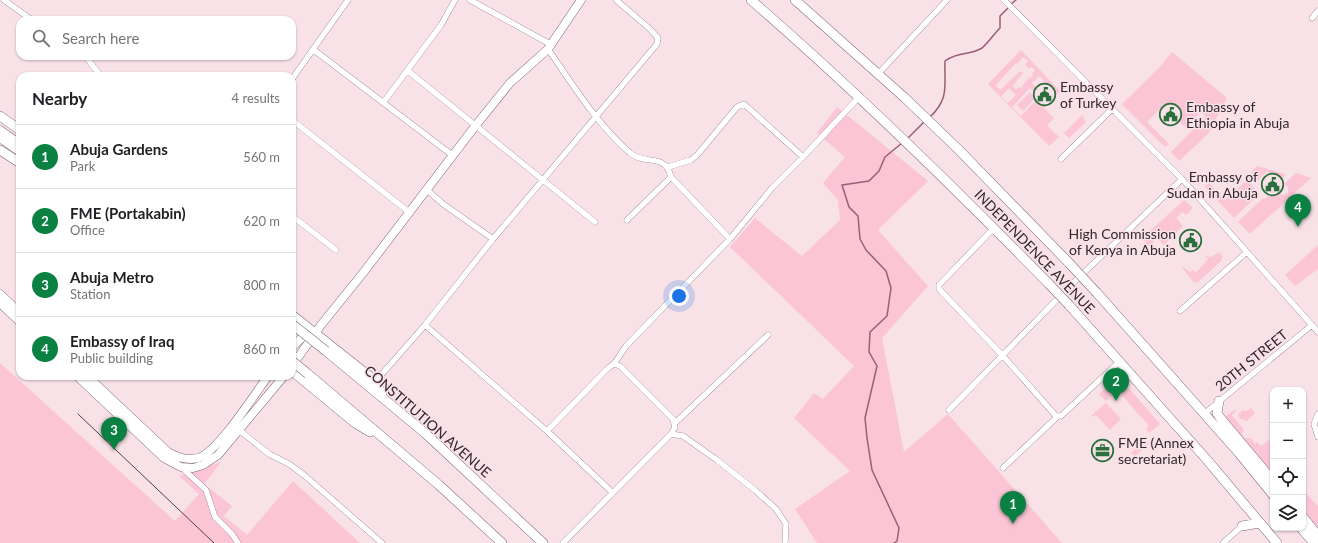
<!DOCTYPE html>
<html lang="en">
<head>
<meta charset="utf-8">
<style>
  :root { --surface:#fff; --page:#f2f2f2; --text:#202124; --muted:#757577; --line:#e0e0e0; --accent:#0b8043 }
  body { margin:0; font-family:Lato,sans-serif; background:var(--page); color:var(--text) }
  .controls { position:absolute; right:12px; bottom:12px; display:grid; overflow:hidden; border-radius:8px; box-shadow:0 1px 3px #0004 }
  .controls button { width:36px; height:36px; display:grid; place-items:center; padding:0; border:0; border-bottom:1px solid var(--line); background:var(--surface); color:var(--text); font:20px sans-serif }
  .you { position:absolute; left:679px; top:296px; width:14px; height:14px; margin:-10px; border:3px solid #fff; border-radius:50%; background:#1a73e8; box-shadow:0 0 0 6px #1a73e833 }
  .badge { display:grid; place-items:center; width:26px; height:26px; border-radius:50%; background:var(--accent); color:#fff; font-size:13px; font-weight:700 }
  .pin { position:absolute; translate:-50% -33px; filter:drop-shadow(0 1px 2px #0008) }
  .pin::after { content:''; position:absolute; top:21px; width:14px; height:12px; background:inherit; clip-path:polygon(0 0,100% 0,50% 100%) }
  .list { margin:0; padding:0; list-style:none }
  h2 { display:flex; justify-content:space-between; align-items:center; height:52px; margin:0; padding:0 16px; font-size:17px }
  h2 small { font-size:13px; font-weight:400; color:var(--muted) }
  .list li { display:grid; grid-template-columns:26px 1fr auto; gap:12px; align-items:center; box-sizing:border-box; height:64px; padding:0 16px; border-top:1px solid var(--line) }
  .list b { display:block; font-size:15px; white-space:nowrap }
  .list p { margin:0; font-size:13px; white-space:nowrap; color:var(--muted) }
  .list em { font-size:13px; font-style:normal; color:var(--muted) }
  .icon { flex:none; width:22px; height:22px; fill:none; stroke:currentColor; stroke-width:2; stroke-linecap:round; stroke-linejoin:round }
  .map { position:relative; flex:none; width:1318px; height:543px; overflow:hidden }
  .search { position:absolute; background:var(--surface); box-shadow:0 1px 3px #0004; left:16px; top:16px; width:280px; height:44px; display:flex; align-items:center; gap:10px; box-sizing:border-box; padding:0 14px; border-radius:12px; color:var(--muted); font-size:15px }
  .panel { position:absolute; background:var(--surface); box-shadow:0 1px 3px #0004; left:16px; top:72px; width:280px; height:308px; border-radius:12px }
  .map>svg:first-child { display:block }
</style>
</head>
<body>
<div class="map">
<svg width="1318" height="543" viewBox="0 0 1318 543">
  <rect width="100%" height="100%" fill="#f9e1e8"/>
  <path fill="#fbc5d5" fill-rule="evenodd" d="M1021 50 1060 91 1044 108 1054 118 1047 125 1059 137 1049 146 988 84ZM1023 57 1028 61 1025 65 1029 69 1031 67 1035 70 1032 74 1033 75 1030 78 1029 77 1021 88 1019 87 1016 90 1013 86 1023 73 1020 71 1000 90 996 85 1016 63 1017 64ZM1039 76 1051 89 1045 96 1032 83ZM1009 88 1016 95 1008 103 1001 97ZM1030 88 1039 97 1021 116 1012 107Z
    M1172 52 1227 98 1208 134 1179 161 1171 152 1206 117 1201 112 1185 127 1163 106 1147 122 1169 144 1165 147 1122 104 1160 67Z
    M1030 92 1035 98 1023 111 1017 105Z
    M837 107 928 181 878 230 928 286 882 338 904 452 948 414 1062 543H817L795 509 850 471 794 418 814 393 823 399 854 366 730 247 755 218 802 256 840 220 838 200 823 183 845 157 817 133Z
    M1082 115 1086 122 1069 138 1064 133Z
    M1257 166 1285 174V176L1277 182 1267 171 1258 180 1251 172Z
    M1296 173 1311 178 1250 234 1238 222 1263 198 1265 199 1271 194 1274 197 1280 193 1283 195 1288 193V187L1284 184Z
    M1247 180 1259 194 1234 218 1205 187 1209 183 1225 200Z
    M1184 200 1193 208 1186 215 1182 212 1176 218 1183 226 1164 245 1157 238 1149 246 1142 238Z
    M1318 245V269L1295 286 1285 275Z
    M1219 252 1223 257 1221 259 1222 260 1197 283 1196 281 1194 283 1180 265 1190 272 1193 270 1196 273 1208 259 1204 255 1211 257Z
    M0 363 175 521 199 494 179 476 221 462 204 484 232 506 224 516 247 535 293 481 360 543H0Z
    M1118 376 1160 424 1149 433 1146 429 1149 426 1118 391 1106 401 1099 394Z
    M1106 403 1121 419 1110 430 1096 415 1093 417 1092 415Z
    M1251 408 1255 413 1247 421 1239 418 1238 414 1243 410 1246 411Z
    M1235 409 1236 411 1232 415 1244 430 1242 433 1244 438H1251L1255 444 1257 442 1261 446 1273 437V474L1225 417Z
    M1161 432 1135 456 1131 453 1141 444 1146 445Z
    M1303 490 1318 506V528L1303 510Z"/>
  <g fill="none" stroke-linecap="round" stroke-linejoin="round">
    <path stroke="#995f72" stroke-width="1.5" d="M1011 4 1016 0
      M930 117C950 98 944 85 945 61 959 51 969 56 982 48 988 43 994 34 1000 28V16L1009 7
      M907 139 924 122
      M894 543 897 541 899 528 872 470 867 438 865 418 877 366 869 352 870 332 887 316 891 288 886 271 866 250 860 239 858 216 849 207 842 185 869 181 879 171 885 157 902 143"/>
    <defs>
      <path id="street" d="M4 0 32 20
        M470 0 550 44
        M1004 0 1182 179 1318 332
        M1312 18 1318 11
        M548 49C573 85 596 123 630 153 646 166 665 152 671 177L730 239
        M314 50 452 155
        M85 56 101 76
        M408 71 595 222
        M879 73 947 0
        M292 79 348 0
        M383 103 441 25 455 0
        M292 120 409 212
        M1061 159 1112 109
        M668 167 691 160 698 154 737 107 744 104 803 157 859 97
        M426 189 443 204 493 239 657 44 658 38 650 29 616 0
        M292 216 336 250
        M627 220 671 177
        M994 228 939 285V289L1003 356 1056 416H1061L1120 361
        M1180 311 1247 252
        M425 325 493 239
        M614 364 626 346 730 239 772 188 803 157
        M375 382 425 325 547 431 613 493
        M949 410 1072 284 1182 179
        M1205 413 1312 325
        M1318 414 1314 424 1318 437
        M675 423 768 335
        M239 430 269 454 289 464 304 475 382 543
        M547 431 608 368 614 364 620 366 673 419 675 427 671 434 563 543
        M671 434 683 436 717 460 756 491 776 509 786 524 785 543
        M181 467 206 490 215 517 232 534 238 543
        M1003 468 1057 417
        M1223 543 1242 526"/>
      <path id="secondary" d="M0 130 20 144
        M0 138 20 152
        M0 294 20 313
        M0 303 20 322
        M292 347 309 331
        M292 366 321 325 363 273 476 125 510 83 548 49 581 0
        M77 376 164 458 181 467 193 468 203 465 218 455 284 376
        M87 376 168 452C178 457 186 461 198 458 217 453 255 394 268 376"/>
      <path id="primary" d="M751 0C855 90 953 186 1049 284
        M795 0 905 98 960 151 1069 263
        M0 116 20 130
        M0 150 20 163
        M1097 293 1239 453 1273 495
        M1069 305 1208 461 1277 543
        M292 315 369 376 382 393
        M326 351 425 433 543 543
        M292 371 355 423 370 432
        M308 374 439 485 502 543
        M1219 401 1217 413 1221 419 1273 481
        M1303 517 1318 536
        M1242 526 1259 523
        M1301 528 1314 543"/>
    </defs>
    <use href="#street" stroke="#7f6a70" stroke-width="6"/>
    <use href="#secondary" stroke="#7f6a70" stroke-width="9"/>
    <use href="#primary" stroke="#7f6a70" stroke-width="10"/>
    <use href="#street" stroke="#fff" stroke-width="5.5"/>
    <use href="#secondary" stroke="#fff" stroke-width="8"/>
    <use href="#primary" stroke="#fff" stroke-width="9"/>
    <path stroke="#4e4345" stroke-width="1" d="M78 414 214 543"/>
    <defs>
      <path id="primary-bridge" d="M1069 263 1097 293
        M1049 284 1069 305
        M292 324 326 351
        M292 361 308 374"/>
    </defs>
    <use href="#primary-bridge" stroke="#7f6a70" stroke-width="10" stroke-linecap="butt"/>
    <use href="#primary-bridge" stroke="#fff" stroke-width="9"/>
  </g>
  <defs>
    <symbol id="civic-ring" viewBox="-11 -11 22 22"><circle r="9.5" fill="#f9e1e8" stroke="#2b703c" stroke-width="1.5"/><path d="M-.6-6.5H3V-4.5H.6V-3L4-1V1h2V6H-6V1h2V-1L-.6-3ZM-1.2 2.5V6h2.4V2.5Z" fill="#2b703c"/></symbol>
    <symbol id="office-ring" viewBox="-11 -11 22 22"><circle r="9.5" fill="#f9e1e8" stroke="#2b703c" stroke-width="1.5"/><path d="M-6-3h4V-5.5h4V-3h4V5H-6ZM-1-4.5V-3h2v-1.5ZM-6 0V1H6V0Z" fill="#2b703c"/></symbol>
  </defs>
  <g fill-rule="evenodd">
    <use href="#civic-ring" x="1032" y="82" width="25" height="25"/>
    <use href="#civic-ring" x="1158" y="102" width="25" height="25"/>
    <use href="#civic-ring" x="1260" y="172" width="25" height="25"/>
    <use href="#civic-ring" x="1178" y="228" width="25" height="25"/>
    <use href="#office-ring" x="1090" y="438" width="25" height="25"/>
  </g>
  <g text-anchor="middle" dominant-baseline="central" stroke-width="3" stroke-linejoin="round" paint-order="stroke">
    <g font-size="14" fill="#31282a" stroke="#f9e1e8" text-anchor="start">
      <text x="1060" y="86">Embassy<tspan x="1060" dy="16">of Turkey</tspan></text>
      <text x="1186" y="106">Embassy of<tspan x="1186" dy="16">Ethiopia in Abuja</tspan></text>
      <text x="1258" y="176" text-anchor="end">Embassy of<tspan x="1258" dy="16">Sudan in Abuja</tspan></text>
      <text x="1176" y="233" text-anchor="end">High Commission<tspan x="1176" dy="16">of Kenya in Abuja</tspan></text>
      <text x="1118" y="442">FME (Annex<tspan x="1118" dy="16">secretariat)</tspan></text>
    </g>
    <g font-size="14" fill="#31282a" stroke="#f9e1e8">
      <text transform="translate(1035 251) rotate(46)">INDEPENDENCE AVENUE</text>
      <text transform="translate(1251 360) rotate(-39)">20TH STREET</text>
      <text transform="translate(428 421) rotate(41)">CONSTITUTION AVENUE</text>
    </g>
  </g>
</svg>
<div class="controls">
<button>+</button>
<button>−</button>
<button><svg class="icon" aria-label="locate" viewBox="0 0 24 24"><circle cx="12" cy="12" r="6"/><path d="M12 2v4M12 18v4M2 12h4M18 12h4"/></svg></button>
<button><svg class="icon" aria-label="layers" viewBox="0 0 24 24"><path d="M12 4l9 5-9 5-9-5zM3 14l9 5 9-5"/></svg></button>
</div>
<div class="you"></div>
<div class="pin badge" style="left:1013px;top:524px">1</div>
<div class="pin badge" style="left:1116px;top:401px">2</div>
<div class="pin badge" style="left:114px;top:450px">3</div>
<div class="pin badge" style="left:1298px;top:227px">4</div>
<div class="search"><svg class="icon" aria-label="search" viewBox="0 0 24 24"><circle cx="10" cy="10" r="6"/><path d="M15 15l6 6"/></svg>Search here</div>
<section class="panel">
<h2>Nearby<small>4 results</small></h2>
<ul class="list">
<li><span class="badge">1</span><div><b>Abuja Gardens</b><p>Park</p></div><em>560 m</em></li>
<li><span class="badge">2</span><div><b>FME (Portakabin)</b><p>Office</p></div><em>620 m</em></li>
<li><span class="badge">3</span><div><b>Abuja Metro</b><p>Station</p></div><em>800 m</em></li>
<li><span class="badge">4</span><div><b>Embassy of Iraq</b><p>Public building</p></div><em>860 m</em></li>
</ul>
</section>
</div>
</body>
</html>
